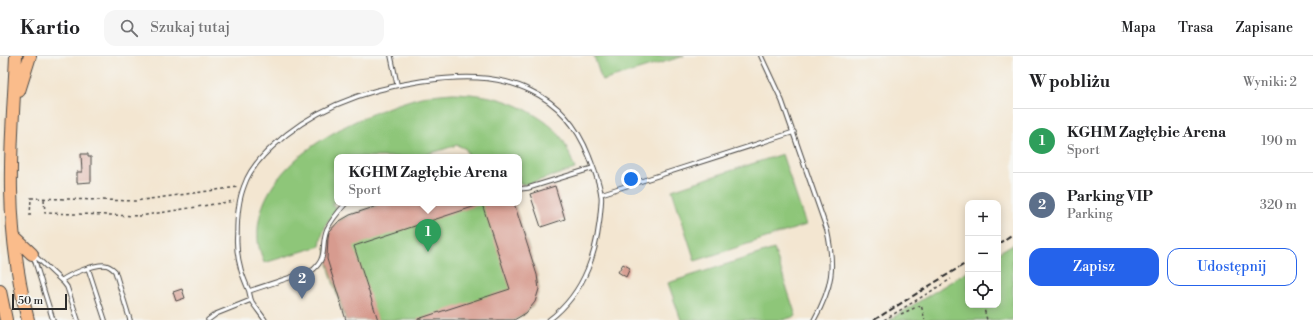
<!DOCTYPE html>
<html lang="pl">
<head>
<meta charset="utf-8">
<style>
  :root { --surface:#fff; --page:#f6f6f6; --text:#202124; --muted:#757577; --line:#e0e0e0; --accent:#2563eb }
  body { margin:0; font-family:"Libre Bodoni",serif; background:var(--page); color:var(--text) }
  .controls { position:absolute; right:12px; bottom:12px; display:grid; overflow:hidden; border-radius:8px; box-shadow:0 2px 10px #0003 }
  .controls button { width:36px; height:36px; display:grid; place-items:center; padding:0; border:0; border-bottom:1px solid var(--line); background:var(--surface); color:var(--text); font:20px sans-serif }
  .scale { position:absolute; left:12px; bottom:10px; width:55px; box-sizing:border-box; padding-left:4px; border:2px solid #2b2b2b; border-top:0; font-size:11px; line-height:14px; white-space:nowrap; color:#2b2b2b; -webkit-text-stroke:3px #f6f6f2; paint-order:stroke }
  .you { position:absolute; left:631px; top:123px; width:14px; height:14px; margin:-10px; border:3px solid #fff; border-radius:50%; background:#1a73e8; box-shadow:0 0 0 6px #1a73e833 }
  .badge { display:grid; place-items:center; width:26px; height:26px; border-radius:50%; background:var(--accent); color:#fff; font-size:13px; font-weight:700 }
  .pin { position:absolute; translate:-50% -33px; filter:drop-shadow(0 1px 2px #0008) }
  .pin::after { content:''; position:absolute; top:21px; width:14px; height:12px; background:inherit; clip-path:polygon(0 0,100% 0,50% 100%) }
  .popup { position:absolute; left:334px; top:98px; width:188px; height:52px; box-sizing:border-box; display:grid; place-content:center; border-radius:8px; background:var(--surface); filter:drop-shadow(0 1px 3px #0005); font-size:13px; white-space:nowrap; color:var(--muted) }
  .popup b { font-size:15px; color:var(--text) }
  .popup::after { content:''; position:absolute; left:50%; top:100%; margin-left:-8px; border:8px solid transparent; border-top-color:var(--surface) }
  .list { margin:0; padding:0; list-style:none }
  h2 { display:flex; justify-content:space-between; align-items:center; height:52px; margin:0; padding:0 16px; font-size:17px }
  h2 small { font-size:13px; font-weight:400; color:var(--muted) }
  .list li { display:grid; grid-template-columns:26px 1fr auto; gap:12px; align-items:center; box-sizing:border-box; height:64px; padding:0 16px; border-top:1px solid var(--line) }
  .list b { display:block; font-size:15px; white-space:nowrap }
  .list p { margin:0; font-size:13px; white-space:nowrap; color:var(--muted) }
  .list em { font-size:13px; font-style:normal; color:var(--muted) }
  .actions { display:flex; gap:8px; padding:12px 16px }
  .actions a { flex:1; padding:9px 0; border:1px solid var(--accent); border-radius:12px; text-align:center; font-size:14px; color:var(--accent) }
  .actions .main { background:var(--accent); color:#fff }
  .icon { flex:none; width:22px; height:22px; fill:none; stroke:currentColor; stroke-width:2; stroke-linecap:round; stroke-linejoin:round }
  .map { position:relative; flex:none; width:1013px; height:264px; overflow:hidden }
  header { display:flex; align-items:center; gap:24px; box-sizing:border-box; height:56px; padding:0 20px; background:var(--surface); border-bottom:1px solid var(--line) }
  header strong { font-size:19px }
  nav { display:flex; gap:22px; margin-inline-start:auto; font-size:14px }
  .search { width:280px; height:36px; background:var(--page); display:flex; align-items:center; gap:10px; box-sizing:border-box; padding:0 14px; border-radius:12px; color:var(--muted); font-size:15px }
  main { display:flex }
  aside { flex:1; background:var(--surface) }
  .map>svg:first-child { display:block }
</style>
</head>
<body>
<header>
<strong>Kartio</strong>
<div class="search"><svg class="icon" aria-label="search" viewBox="0 0 24 24"><circle cx="10" cy="10" r="6"/><path d="M15 15l6 6"/></svg>Szukaj tutaj</div>
<nav><a>Mapa</a><a>Trasa</a><a>Zapisane</a></nav>
</header>
<main>
<div class="map">
<svg width="1013" height="264" viewBox="0 0 1013 264">
  <rect width="100%" height="100%" fill="#f6f6f2"/>
  <filter id="ink" filterUnits="userSpaceOnUse"><feTurbulence type="fractalNoise" baseFrequency=".025" numOctaves="2"/><feDisplacementMap in="SourceGraphic" scale="8" xChannelSelector="R" yChannelSelector="G"/><feConvolveMatrix kernelMatrix="1 2 1 2 8 2 1 2 1" color-interpolation-filters="sRGB"/></filter>
  <filter id="wash" filterUnits="userSpaceOnUse"><feTurbulence type="fractalNoise" baseFrequency=".012" numOctaves="4" result="noise"/><feDisplacementMap in="SourceGraphic" scale="16" xChannelSelector="R" yChannelSelector="G"/><feGaussianBlur stdDeviation="0.9" result="paint"/><feColorMatrix in="noise" values="0 0 0 0 0 0 0 0 0 0 0 0 0 0 0 0 0 1.4 0 .05"/><feComposite in="paint" operator="in"/></filter>
  <g filter="url(#wash)">
    <rect width="100%" height="100%" fill="#f3e6d1"/>
    <path fill="#8ec679" stroke="#5c7852" d="M594 0H684L602 25Z
      M453 37C485 38 511 43 538 61 548 67 557 75 563 84 568 93 571 103 575 113L528 128H519V101H473L468 99 466 93 457 89 419 101H337V143L332 149 337 153C327 165 322 174 320 190L264 207C262 200 258 191 258 184 253 107 352 61 414 43 427 39 440 38 453 37Z
      M782 98 806 169 695 205 672 134Z
      M376 147H514L537 219 539 233 535 246 526 257 514 264H346C340 247 324 205 326 189 327 180 332 171 339 165 350 157 364 154 377 150Z
      M1013 188V264H889L968 215V249H998V197Z
      M774 193 796 260 783 264H681L668 227Z"/>
    <g id="blocks">
      <path fill="#d79b8f" d="M81 98H88V101H91V126L77 127V116H82Z
        M555 130 565 163 541 171 530 138Z
        M376 147H514L537 219 539 233 535 246 526 257 514 264H418V263L510 233 482 148 354 190 378 264H346L327 203 328 181 329 176 338 166 350 159 377 150Z
        M623 208 630 212 626 221 618 216Z
        M182 233 185 242 176 245 173 236Z"/>
    </g>
  </g>
  <g filter="url(#ink)">
    <use href="#blocks" fill-opacity="0" stroke="#494744" stroke-width="1"/>
    <g fill="none" stroke-linecap="round" stroke-linejoin="round">
      <defs>
        <path id="lane" d="M391 0 397 28
          M761 0 782 45 827 174C835 211 833 230 814 264
          M519 133 528 132 593 112
          M601 138 794 76
          M33 199 53 264
          M34 199 64 227 67 231 78 264
          M88 212 105 264
          M62 224C71 218 92 209 104 209 108 209 112 212 115 215L130 264
          M249 235 313 214C329 200 320 190 327 173 332 163 339 155 346 147
          M208 264 216 258 251 244
          M265 264C261 258 256 252 252 246 250 242 250 239 249 235 246 228 243 221 241 214 238 203 236 189 237 178 237 161 238 145 244 130 249 115 260 102 272 91 313 52 367 33 422 25 458 20 498 18 531 35 559 48 578 72 589 100 593 111 600 127 601 139 602 142 601 146 601 150 598 194 586 236 549 264"/>
        <path id="primary" d="M16 0C14 45 10 90 11 134 12 178 17 222 28 264
          M19 35 30 0
          M14 181 32 198
          M0 235 6 264"/>
      </defs>
      <use href="#lane" stroke="#494744" stroke-width="5.5"/>
      <use href="#primary" stroke="#494744" stroke-width="14"/>
      <path stroke="#494744" stroke-width="1.5" stroke-dasharray="3 3" stroke-linecap="butt" d="M44 143 45 157 140 160 234 145
        M30 160 31 142 135 145 238 131
        M983 249 987 264
        M901 258 921 249 925 264
        M884 264 951 223"/>
      <use href="#lane" stroke="#fff" stroke-width="3.5"/>
      <use href="#primary" stroke="#fabc8b" stroke-width="12"/>
      <path stroke="#2b2b2b" stroke-width="2" stroke-dasharray="6 3" stroke-linecap="butt" d="M998 188 1013 178
        M874 264 968 206"/>
    </g>
  </g>
</svg>
<div class="controls">
<button>+</button>
<button>−</button>
<button><svg class="icon" aria-label="locate" viewBox="0 0 24 24"><circle cx="12" cy="12" r="6"/><path d="M12 2v4M12 18v4M2 12h4M18 12h4"/></svg></button>
</div>
<div class="scale">50 m</div>
<div class="you"></div>
<div class="pin badge" style="left:428px;top:196px;background:#2e9e5b">1</div>
<div class="popup"><b>KGHM Zagłębie Arena</b>Sport</div>
<div class="pin badge" style="left:302px;top:243px;background:#5c6f8a">2</div>
</div>
<aside>
<h2>W pobliżu<small>Wyniki: 2</small></h2>
<ul class="list">
<li><span class="badge" style="background:#2e9e5b">1</span><div><b>KGHM Zagłębie Arena</b><p>Sport</p></div><em>190 m</em></li>
<li><span class="badge" style="background:#5c6f8a">2</span><div><b>Parking VIP</b><p>Parking</p></div><em>320 m</em></li>
</ul>
<div class="actions"><a class="main">Zapisz</a><a>Udostępnij</a></div>
</aside>
</main>
</body>
</html>
